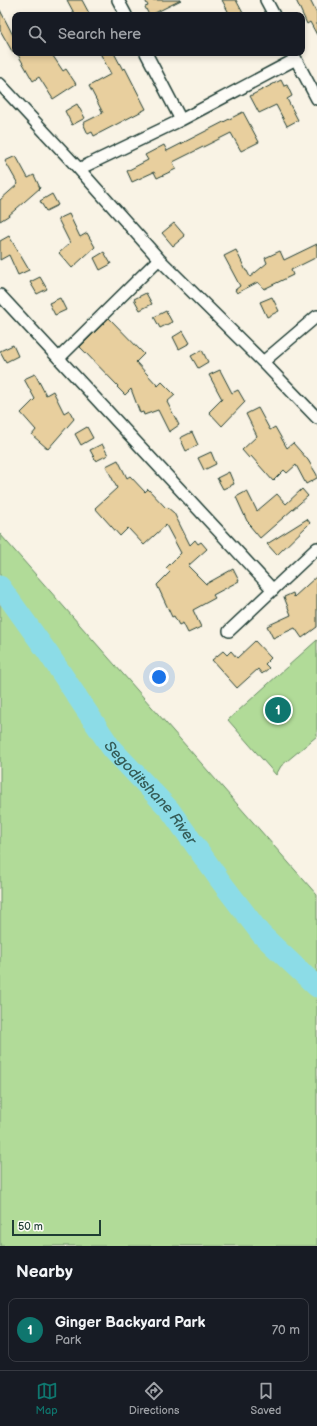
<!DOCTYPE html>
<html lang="en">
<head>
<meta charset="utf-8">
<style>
  :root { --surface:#171b24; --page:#20242c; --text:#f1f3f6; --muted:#9ea1a6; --line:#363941; --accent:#0f766e }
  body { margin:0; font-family:"Balsamiq Sans",sans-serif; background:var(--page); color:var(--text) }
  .scale { position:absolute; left:12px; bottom:10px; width:89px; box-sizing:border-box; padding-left:4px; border:2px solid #1f3d34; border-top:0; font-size:11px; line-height:14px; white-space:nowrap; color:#1f3d34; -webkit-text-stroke:3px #fdfcf7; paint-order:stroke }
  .you { position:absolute; left:159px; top:677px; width:14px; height:14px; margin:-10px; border:3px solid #fff; border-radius:50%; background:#1a73e8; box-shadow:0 0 0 6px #1a73e833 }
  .badge { display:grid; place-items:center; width:26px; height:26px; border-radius:50%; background:var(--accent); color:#fff; font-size:13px; font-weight:700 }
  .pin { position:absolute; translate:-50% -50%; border:2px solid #fff; box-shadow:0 1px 4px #0006 }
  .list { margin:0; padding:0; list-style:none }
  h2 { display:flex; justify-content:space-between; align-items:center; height:52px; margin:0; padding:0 16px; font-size:17px }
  h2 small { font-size:13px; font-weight:400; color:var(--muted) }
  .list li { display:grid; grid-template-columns:26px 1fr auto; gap:12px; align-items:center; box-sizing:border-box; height:64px; margin:0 8px 8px; padding:0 8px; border:1px solid var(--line); border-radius:8px }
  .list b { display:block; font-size:15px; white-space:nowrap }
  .list p { margin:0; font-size:13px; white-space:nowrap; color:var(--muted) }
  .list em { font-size:13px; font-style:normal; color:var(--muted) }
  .icon { flex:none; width:22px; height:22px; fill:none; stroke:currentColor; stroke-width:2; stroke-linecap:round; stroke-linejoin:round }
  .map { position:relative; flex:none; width:317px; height:1246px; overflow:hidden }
  .search { position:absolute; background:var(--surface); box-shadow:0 2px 6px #0003; left:12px; right:12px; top:12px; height:44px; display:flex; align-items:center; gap:10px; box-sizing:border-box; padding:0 14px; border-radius:8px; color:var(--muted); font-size:15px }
  .sheet { height:124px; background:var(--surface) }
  nav { display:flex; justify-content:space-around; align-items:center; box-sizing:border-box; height:56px; border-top:1px solid var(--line); background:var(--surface); font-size:11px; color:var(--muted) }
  nav a { display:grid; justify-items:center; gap:2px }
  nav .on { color:var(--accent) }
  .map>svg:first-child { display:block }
</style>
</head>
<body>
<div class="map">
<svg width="317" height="1246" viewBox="0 0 317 1246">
  <rect width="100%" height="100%" fill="#f9f3e5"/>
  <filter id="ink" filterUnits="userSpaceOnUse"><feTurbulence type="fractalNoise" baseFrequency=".025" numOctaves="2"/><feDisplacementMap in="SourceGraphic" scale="8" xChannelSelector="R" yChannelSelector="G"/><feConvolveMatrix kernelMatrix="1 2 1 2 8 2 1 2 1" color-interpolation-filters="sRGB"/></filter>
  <g filter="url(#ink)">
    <path fill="#b1db98" stroke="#688c66" d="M0 534 317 895V1246H0Z
      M317 640V736L281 766 276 775 228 720Z"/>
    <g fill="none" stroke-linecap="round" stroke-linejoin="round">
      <path stroke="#8cdce7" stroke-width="21" id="s1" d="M0 586 48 653 112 749 170 810 219 879 261 934 317 987"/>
    </g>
    <path fill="#e8cf9e" stroke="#1f3d34" d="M67 0H82L90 15H75Z
      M145 0H181L151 15H149L145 7 148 6Z
      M222 0H236L244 15H230Z
      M296 0H310L317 14V35L310 22 307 24Z
      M0 10 15 39V51L13 53 0 30Z
      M17 53H51L63 71 66 69 76 84 53 99 39 77 33 81Z
      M100 53H114L123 70 125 68 146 109 94 136 92 132 88 134 83 123 103 113 89 86 111 74Z
      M281 80 284 86 287 85 292 96 287 99 298 120 287 126 276 105 259 113 250 96Z
      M77 104 85 118 72 125 65 111Z
      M243 112 259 142 241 151 231 133 173 162 176 169 157 178 154 172 132 182 127 171 148 160 145 155 164 145 167 151Z
      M16 156 28 178 34 175 40 188 8 216 0 221V200L18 184 5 161Z
      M52 194 58 205 46 211 40 201Z
      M69 214 80 237 87 233 95 247 72 268 59 253 70 243 58 219Z
      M174 223 185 236 173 246 162 233Z
      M9 236 29 270 18 275 9 255 0 260V241Z
      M317 244V257L291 270 293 275 264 289 258 282 237 293 235 290 240 286 224 256 236 250 246 271H247L250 277 267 263 265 258 280 251 284 260Z
      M104 252 111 264 100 270 94 258Z
      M40 277 47 289 37 294 30 282Z
      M146 293 152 304 140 310 134 299Z
      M272 297 279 311 267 317 260 302Z
      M60 298 66 310 55 315 49 303Z
      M166 311 172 322 160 328 154 317Z
      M109 318 144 354 136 362 158 386 162 382 175 395 167 402 179 425 169 432 158 410 144 415 143 412 140 413 131 389 125 395 117 387 118 386 80 347Z
      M183 331 190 343 179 349 173 337Z
      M13 345 18 356 6 362 0 351Z
      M202 350 208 362 198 368 191 356Z
      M220 370 232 393 238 390 245 402 222 426 209 412 222 399 209 375Z
      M35 374 46 395 53 391 64 413 69 410 74 419 48 449 32 435 36 430 21 413 35 399 24 379Z
      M258 408 270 430 275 427 287 448 293 443 308 460 317 475V478L306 484 296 465 287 473 284 470 273 481 251 456 249 458 242 450 257 436 246 414Z
      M87 427 93 438 81 445 75 434Z
      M192 432 198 445 186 451 180 438Z
      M102 444 108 455 96 461 90 450Z
      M211 452 216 464 204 470 198 458Z
      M118 460 127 478 130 476 145 492 148 489 166 508 167 507 174 513 190 545 195 540 198 544 201 542 207 549 188 566 206 584 233 569 239 581 213 595 215 598 193 610 201 627 188 633 183 623 179 625 174 616 172 617 157 585 170 572 166 568 181 553 166 525 144 545 128 528 120 536 95 508 117 488 106 466Z
      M229 472 234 484 223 489 217 478Z
      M302 489 308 496 260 538 250 526 251 525 247 521 236 497 247 491 257 511 277 494 286 504Z
      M307 519 310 523 277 555 267 544Z
      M317 576V627L302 638 295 628 273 638 267 626 291 615 284 597 293 593 294 597Z
      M255 641 271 658 265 664 269 668 262 674 258 669 237 688 212 660 223 651 227 655 231 651 237 658Z"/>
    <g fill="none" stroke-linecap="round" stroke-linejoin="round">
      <defs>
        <path id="minor" d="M118 0 126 15
          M266 0 274 15
          M146 53 181 120
          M293 54 317 99
          M0 84 79 169 159 259 263 362 317 418
          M79 169 181 120 296 59
          M0 295 273 590
          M59 358 159 259
          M263 362 317 316
          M229 631 317 548"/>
      </defs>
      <use href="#minor" stroke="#1f3d34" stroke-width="14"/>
      <use href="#minor" stroke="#fdfcf7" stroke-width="11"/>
    </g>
  </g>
  <g text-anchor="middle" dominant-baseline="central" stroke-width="3" stroke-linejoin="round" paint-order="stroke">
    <g font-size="15" font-style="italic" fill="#355d58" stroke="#fdfcf7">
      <text stroke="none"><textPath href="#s1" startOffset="256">Segoditshane River</textPath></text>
    </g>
  </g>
</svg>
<div class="scale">50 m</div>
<div class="you"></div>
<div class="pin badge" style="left:278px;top:710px">1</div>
<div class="search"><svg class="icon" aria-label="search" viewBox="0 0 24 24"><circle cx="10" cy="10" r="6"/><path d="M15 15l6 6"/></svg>Search here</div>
</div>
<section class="sheet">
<h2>Nearby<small></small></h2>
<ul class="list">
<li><span class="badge">1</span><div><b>Ginger Backyard Park</b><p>Park</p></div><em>70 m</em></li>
</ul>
</section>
<nav>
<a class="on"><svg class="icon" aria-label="map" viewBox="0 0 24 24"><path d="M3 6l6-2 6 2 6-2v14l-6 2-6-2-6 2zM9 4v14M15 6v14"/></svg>Map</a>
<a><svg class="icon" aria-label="directions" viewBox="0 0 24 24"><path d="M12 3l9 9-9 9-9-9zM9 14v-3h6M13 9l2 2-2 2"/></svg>Directions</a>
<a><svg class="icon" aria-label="saved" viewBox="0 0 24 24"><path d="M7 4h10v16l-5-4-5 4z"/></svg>Saved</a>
</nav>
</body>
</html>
